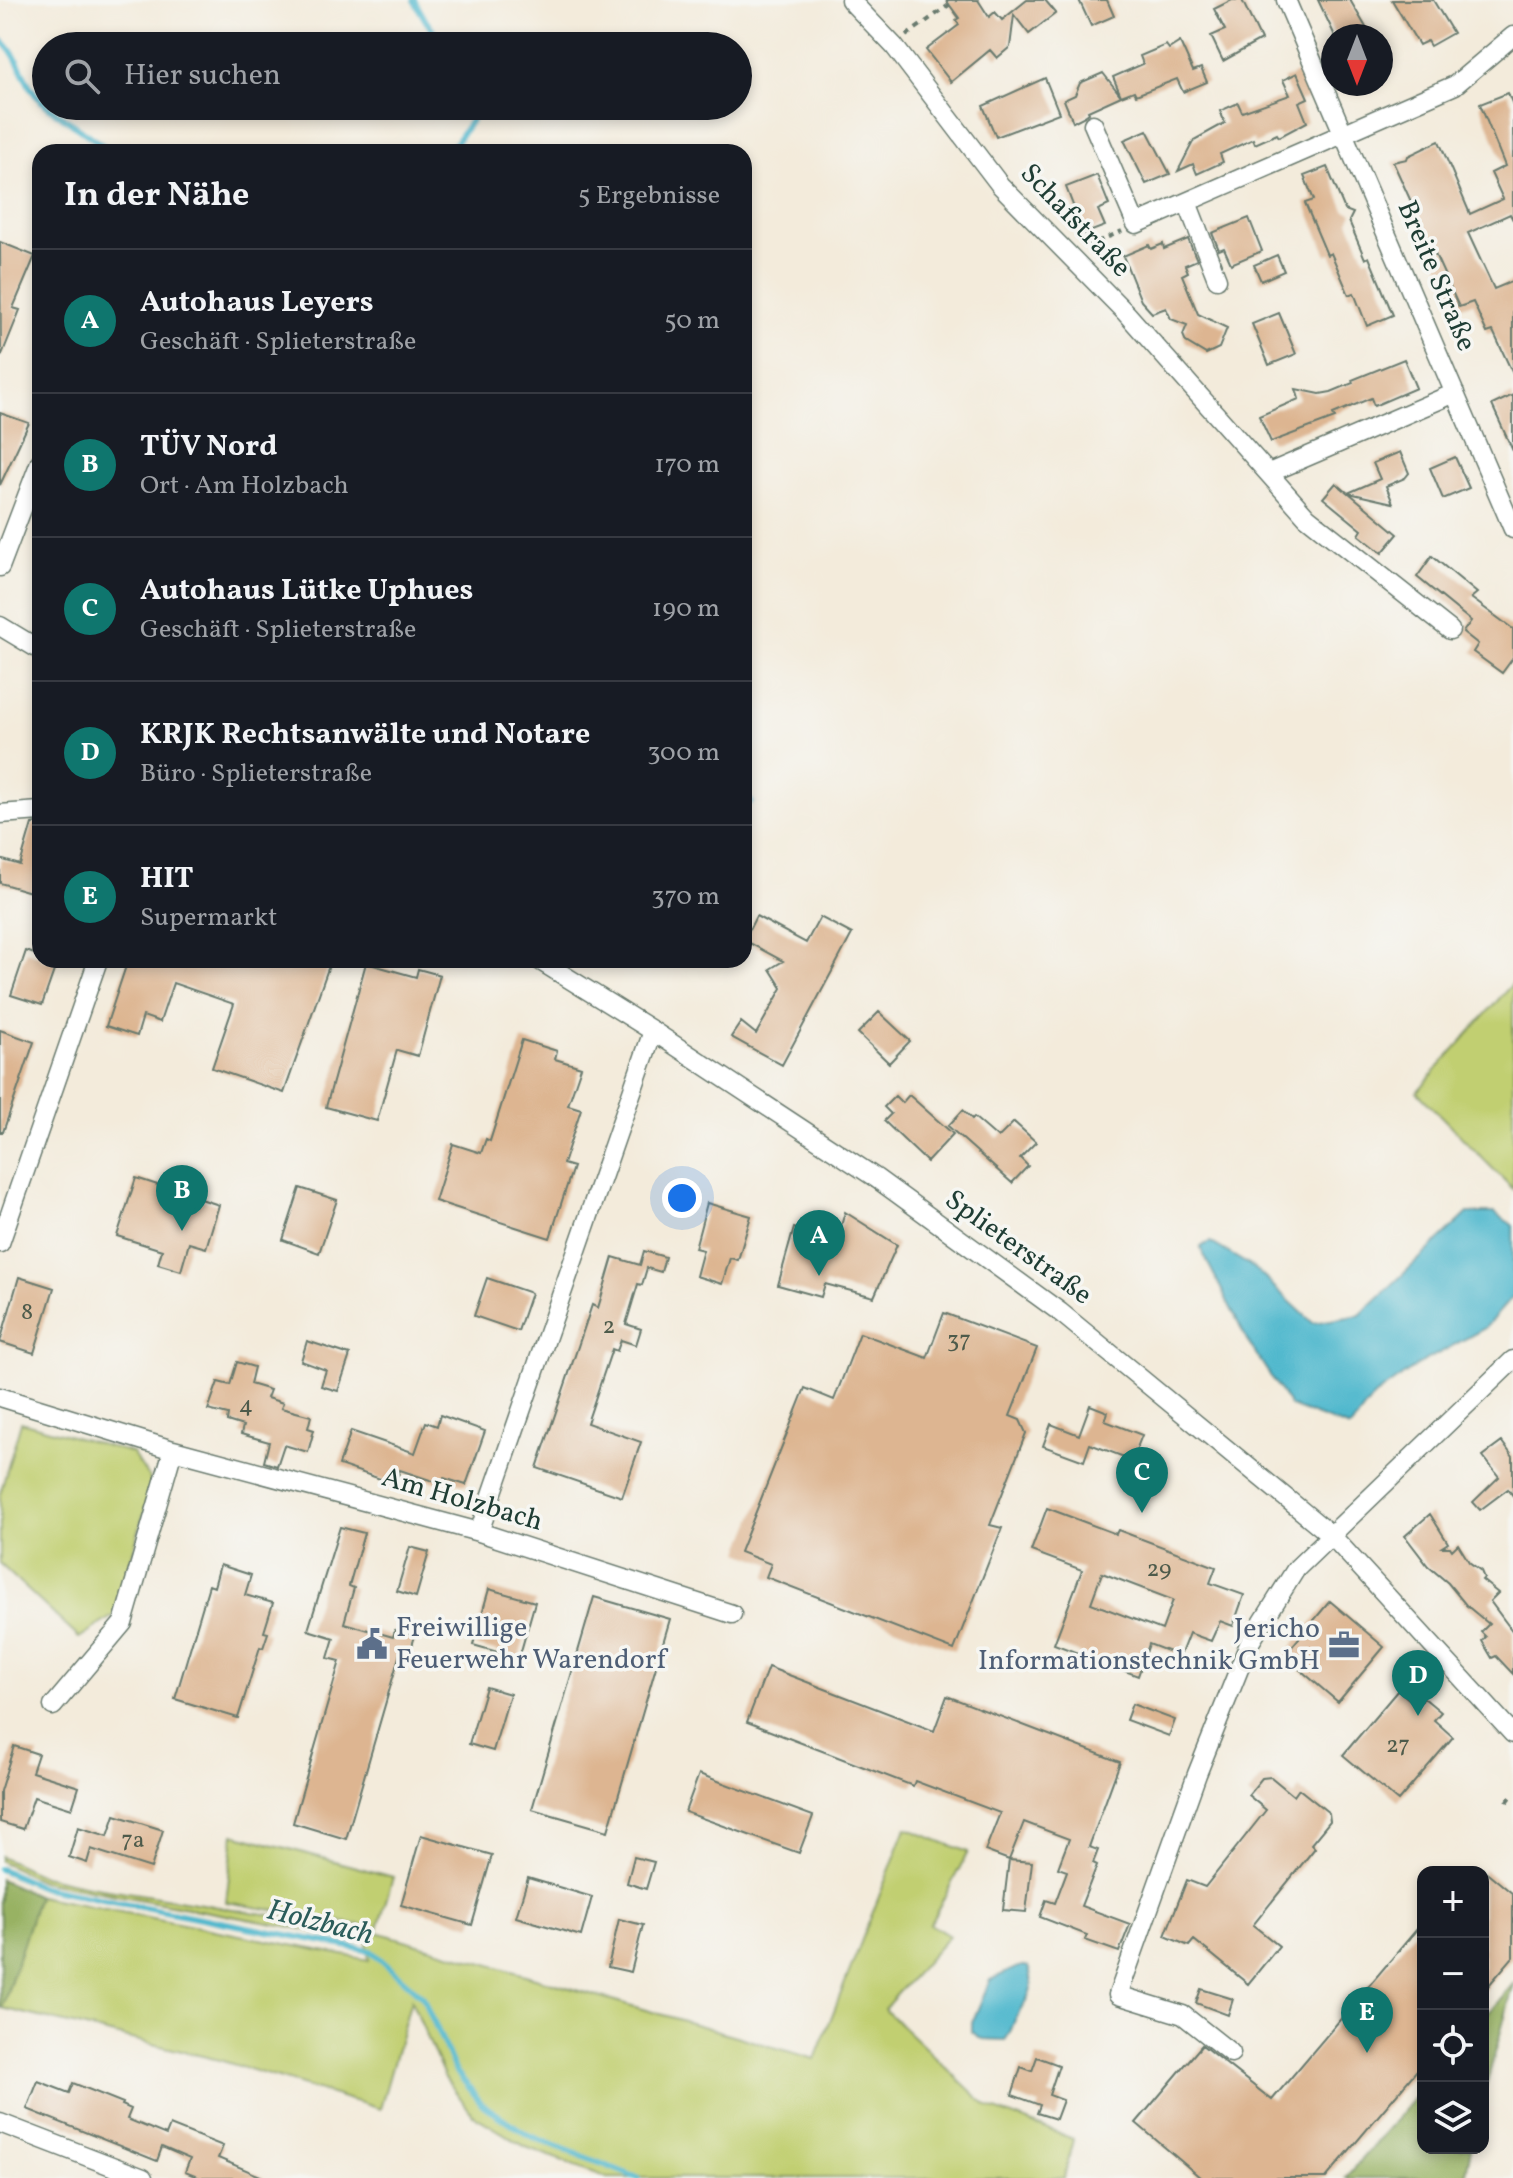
<!DOCTYPE html>
<html lang="de">
<head>
<meta charset="utf-8">
<style>
  :root { --surface:#171b24; --page:#20242c; --text:#f1f3f6; --muted:#9ea1a6; --line:#363941; --accent:#0f766e }
  body { margin:0; font-family:Vollkorn,serif; background:var(--page); color:var(--text) }
  .controls { position:absolute; right:24px; bottom:24px; display:grid; overflow:hidden; border-radius:16px; box-shadow:0 4px 12px #0003 }
  .controls button { width:72px; height:72px; display:grid; place-items:center; padding:0; border:0; border-bottom:2px solid var(--line); background:var(--surface); color:var(--text); font:40px sans-serif }
  .compass { position:absolute; left:1321px; top:24px; width:72px; height:72px; border-radius:50%; background:var(--surface); box-shadow:0 4px 12px #0003; rotate:180deg }
  .you { position:absolute; left:682px; top:1198px; width:28px; height:28px; margin:-20px; border:6px solid #fff; border-radius:50%; background:#1a73e8; box-shadow:0 0 0 12px #1a73e833 }
  .badge { display:grid; place-items:center; width:52px; height:52px; border-radius:50%; background:var(--accent); color:#fff; font-size:26px; font-weight:700 }
  .pin { position:absolute; translate:-50% -66px; filter:drop-shadow(0 2px 4px #0008) }
  .pin::after { content:''; position:absolute; top:42px; width:28px; height:24px; background:inherit; clip-path:polygon(0 0,100% 0,50% 100%) }
  .list { margin:0; padding:0; list-style:none }
  h2 { display:flex; justify-content:space-between; align-items:center; height:104px; margin:0; padding:0 32px; font-size:34px }
  h2 small { font-size:26px; font-weight:400; color:var(--muted) }
  .list li { display:grid; grid-template-columns:52px 1fr auto; gap:24px; align-items:center; box-sizing:border-box; height:144px; padding:0 32px; border-top:2px solid var(--line) }
  .list b { display:block; font-size:30px; white-space:nowrap }
  .list p { margin:0; font-size:26px; white-space:nowrap; color:var(--muted) }
  .list em { font-size:26px; font-style:normal; color:var(--muted) }
  .icon { flex:none; width:44px; height:44px; fill:none; stroke:currentColor; stroke-width:2; stroke-linecap:round; stroke-linejoin:round }
  .map { position:relative; flex:none; width:1513px; height:2178px; overflow:hidden }
  .search { position:absolute; background:var(--surface); box-shadow:0 4px 12px #0003; left:32px; top:32px; width:720px; height:88px; display:flex; align-items:center; gap:20px; box-sizing:border-box; padding:0 28px; border-radius:44px; color:var(--muted); font-size:30px }
  .panel { position:absolute; background:var(--surface); box-shadow:0 4px 12px #0003; left:32px; top:144px; width:720px; height:824px; border-radius:24px }
  .map>svg:first-child { display:block }
</style>
</head>
<body>
<div class="map">
<svg width="1513" height="2178" viewBox="0 0 1513 2178">
  <rect width="100%" height="100%" fill="#f6f6f2"/>
  <filter id="ink" filterUnits="userSpaceOnUse"><feTurbulence type="fractalNoise" baseFrequency=".0125" numOctaves="2"/><feDisplacementMap in="SourceGraphic" scale="16" xChannelSelector="R" yChannelSelector="G"/><feConvolveMatrix kernelMatrix="1 2 1 2 8 2 1 2 1" color-interpolation-filters="sRGB"/></filter>
  <filter id="wash" filterUnits="userSpaceOnUse"><feTurbulence type="fractalNoise" baseFrequency=".006" numOctaves="4" result="noise"/><feDisplacementMap in="SourceGraphic" scale="32" xChannelSelector="R" yChannelSelector="G"/><feGaussianBlur stdDeviation="1.8" result="paint"/><feColorMatrix in="noise" values="0 0 0 0 0 0 0 0 0 0 0 0 0 0 0 0 0 1.4 0 .05"/><feComposite in="paint" operator="in"/></filter>
  <g filter="url(#wash)">
    <rect width="100%" height="100%" fill="#f3ebdb"/>
    <path fill="#c1cf71" stroke="#708652" stroke-width="2" d="M1513 983V1189L1417 1092Z
      M21 1422 132 1453 152 1483 116 1614 79 1638 0 1564V1494Z
      M906 1828 968 1852 930 1924 949 1936 884 2009 988 2107 1073 2139 1064 2178H608L526 2147 473 2115 444 2076 411 2000 380 2109 219 2060 2 2008 38 1896 369 1960 367 1941 41 1881 0 1861V1856L43 1876 83 1885 377 1932 815 2059Z
      M234 1834 393 1877 378 1928 226 1902Z"/>
    <path fill="#98b263" stroke="#5c784c" stroke-width="2" d="M0 1879 38 1896 2 2008 0 2007Z
      M1513 1984V1987L1483 2097V2019Z
      M1423 2088V2148H1471L1465 2178H1345Z"/>
    <path fill="#4fb8cd" stroke="#377a80" stroke-width="2" d="M1468 1213H1494L1513 1225V1296L1485 1328 1419 1364 1374 1396 1350 1428 1290 1406 1247 1340 1200 1247 1210 1242 1254 1268 1313 1323 1360 1315Z
      M1018 1967H1028C1037 1988 1027 1999 1017 2016 1012 2024 1012 2032 1005 2040L982 2039 972 2032V2023L990 1980Z"/>
    <g fill="none" stroke-linecap="round" stroke-linejoin="round">
      <path stroke="#4fb8cd" stroke-width="6" d="M414 0 426 21 445 46
        M0 39C22 56 23 88 46 105
        M47 106 112 152
        M449 152 481 106
        M744 794 751 802
        M0 1869 41 1887 371 1951 423 1997 455 2070 483 2105 528 2135 638 2178"/>
    </g>
    <g id="blocks">
      <path fill="#ddb591" fill-rule="evenodd" d="M946 0H978L989 17 995 12 1002 20 1027 0H1045L1056 13 1029 34 1014 15 1010 47 997 58 990 50 951 82 926 50 959 25 956 20 959 18Z
        M1079 0H1107L1114 16 1091 26Z
        M1232 0H1242L1261 40 1223 61 1211 36 1225 30 1214 9Z
        M1318 0H1350L1371 36H1335Z
        M1392 0H1433L1453 33 1430 46 1427 41 1419 45Z
        M1180 42 1193 71 1201 68 1207 82 1183 92 1177 79 1136 95 1134 91 1121 96 1113 77 1143 64 1140 56 1166 45 1169 49Z
        M1103 73 1121 96 1088 111 1089 113 1083 117 1073 122 1064 100 1075 95 1080 83Z
        M1297 73 1308 98 1299 102 1307 122 1279 137 1277 134 1255 144 1253 139 1220 154 1223 162 1197 174 1193 164 1178 171 1194 140 1225 123 1220 111 1238 103 1242 112 1290 95 1283 80Z
        M1045 78 1059 113 996 137 983 106Z
        M1508 93 1513 105V220L1510 214 1468 233 1494 289 1513 281V374L1493 331 1487 333 1473 302 1459 307 1393 162 1407 159 1408 156 1439 141 1470 214 1503 199 1491 173 1505 166 1480 104Z
        M1147 130 1170 174 1146 184 1124 140Z
        M1327 167 1345 210 1353 213 1349 221 1365 259 1369 257 1393 315 1367 326 1354 293 1349 295 1331 253 1327 255 1305 203 1314 200 1304 176Z
        M1097 175 1109 205 1098 210 1105 226 1084 234 1066 187Z
        M1249 218 1262 251 1231 264 1224 248 1219 250 1212 233Z
        M1188 239 1197 260 1185 265 1188 272 1182 275 1198 314 1227 328 1219 348 1206 354 1186 342 1183 335 1187 325 1171 319 1166 308 1152 313 1141 301 1123 256 1149 245 1151 249 1163 244 1164 249Z
        M0 242 35 256 13 308 20 310 1 357Z
        M1277 255 1284 271 1261 281 1254 265Z
        M1279 313 1296 354 1269 365 1252 324Z
        M1404 359 1416 388 1374 406 1371 398 1333 414 1335 418 1271 442 1259 416 1299 399 1296 389 1320 394 1331 392 1353 383 1352 380Z
        M1513 395V451L1492 405Z
        M0 413 29 423 0 485Z
        M1400 452 1409 473 1405 478 1386 486 1393 503 1349 493 1398 534 1382 553 1359 535 1362 530 1323 498 1336 483 1348 493 1380 479 1373 463Z
        M1455 457 1469 488 1443 499 1430 468Z
        M1432 556 1477 593 1471 598 1513 629V658L1502 673 1473 652 1478 644 1463 632 1471 621 1417 577Z
        M40 823V874L34 893 0 883V859L20 865 32 824Z
        M756 916 806 943 820 917 852 934 782 1065 731 1037 741 1022 756 1034 782 988 770 969 783 961 744 940Z
        M26 951 40 956V960L57 962 42 1005 11 995Z
        M128 960H331L284 1093 212 1068 234 1004 173 983 160 1022 143 1016 137 1036 106 1026Z
        M366 963 416 977 418 969 440 975 418 1056 397 1050 377 1121 326 1107Z
        M879 1012 910 1041 889 1063 858 1033Z
        M0 1030 34 1042 3 1132H0Z
        M522 1040 557 1051 555 1059 581 1067 568 1105 581 1109 563 1164 573 1167 550 1238 435 1201 453 1144 481 1153 486 1139 490 1141Z
        M909 1095 953 1134 927 1162 884 1121 891 1114 884 1107 895 1096 902 1103Z
        M963 1110 972 1119 974 1117 998 1138 1014 1122 1036 1142 1020 1158 1028 1166 1012 1183 948 1126Z
        M136 1178 219 1205 206 1248 189 1243 181 1271 158 1264 162 1250 117 1236Z
        M300 1188 337 1200 319 1253 283 1240Z
        M707 1203 751 1216 738 1260 730 1258 722 1284 696 1276 703 1250 695 1248Z
        M845 1212 897 1245 874 1297 825 1284 821 1297 778 1285 794 1228 837 1240Z
        M644 1251 665 1257 661 1272 647 1268 642 1285 638 1284 626 1324 641 1329 636 1345 621 1340 617 1351 612 1349 587 1423 641 1442 622 1497 537 1468 592 1305 598 1308 613 1257 640 1265Z
        M19 1277 54 1288 34 1353 0 1342Z
        M487 1278 531 1293 518 1331 474 1316Z
        M944 1313 1037 1348 1010 1416 1020 1420 1026 1433 990 1525 1002 1528 954 1650 766 1577 771 1564 740 1552 805 1388 834 1400 860 1333 927 1358Z
        M307 1341 350 1355 338 1391 321 1386 326 1370 301 1361Z
        M237 1362 254 1367 250 1384 270 1390 267 1398 283 1403 281 1408 311 1416 308 1428 314 1430 308 1452 284 1445 277 1466 264 1462 269 1442 241 1434 243 1426 227 1421 228 1415 208 1410 218 1382 230 1385Z
        M1090 1405 1108 1412 1105 1421 1142 1435 1132 1460 1090 1444 1084 1461 1043 1446 1051 1424 1079 1435Z
        M440 1415 485 1431 466 1485 444 1478 442 1484 400 1470 395 1484 339 1465 351 1431 415 1453 426 1422 437 1426Z
        M1502 1442 1513 1457V1496L1508 1489 1480 1510 1473 1502 1499 1477 1483 1456Z
        M1047 1508 1116 1534 1118 1530 1216 1567 1210 1583 1244 1595 1233 1626 1220 1621 1211 1641 1189 1633 1180 1656 1149 1644 1138 1676 1054 1644 1082 1570 1031 1551ZM1102 1573 1173 1600 1162 1630 1091 1603Z
        M1430 1514 1448 1543 1442 1547H1450L1452 1550 1458 1544 1469 1562 1481 1571 1484 1578 1482 1580 1498 1593 1490 1601 1513 1632V1674L1496 1656 1492 1658 1482 1641 1486 1637 1481 1632 1489 1624 1466 1605 1448 1583 1428 1566 1405 1536Z
        M340 1527 364 1533 349 1586 354 1588 344 1623 393 1637 395 1630 415 1636 410 1652 401 1650 346 1839 293 1823 340 1661 328 1658 334 1638 308 1630Z
        M410 1547 429 1552 416 1597 397 1591Z
        M220 1565 251 1575 245 1595 273 1603 264 1632 268 1633 263 1648 260 1647 238 1718 175 1699 209 1585 214 1587Z
        M489 1589 535 1602 519 1658 473 1645Z
        M594 1597 670 1619 608 1831 532 1809Z
        M1330 1601 1384 1647 1338 1702 1284 1656Z
        M768 1667 934 1731 947 1696 1120 1762 1089 1847 1098 1850 1093 1863 1097 1865 1081 1906 1130 1924 1119 1952 1085 1940 1087 1935 1040 1917 1046 1900 1055 1903 1067 1871 1058 1868 1069 1839 1024 1822 1009 1860 1032 1862 1026 1912 1003 1910 1009 1860 985 1851 1000 1813 915 1781 913 1786 747 1722Z
        M486 1687 510 1694 493 1751 469 1744Z
        M1398 1690 1417 1706 1424 1698 1441 1712 1434 1720 1453 1737 1398 1801 1343 1755Z
        M1132 1704 1175 1720 1169 1736 1126 1720Z
        M14 1746 38 1754 32 1772 79 1787 72 1809 34 1797 23 1829 0 1822V1791Z
        M699 1774 813 1816 799 1853 685 1812Z
        M1271 1777 1294 1796 1299 1789 1329 1813 1330 1821 1311 1844 1315 1848 1253 1925 1279 1946 1248 1984 1194 1940 1189 1946 1165 1936 1187 1880 1205 1887 1266 1810 1248 1795 1262 1778Z
        M115 1815 163 1830 151 1868 91 1849 87 1863 69 1857 78 1827 108 1836Z
        M421 1835 492 1855 472 1925 401 1905Z
        M634 1857 654 1862 646 1889 627 1883Z
        M1483 1869 1513 1894V1957L1483 1992Z
        M528 1878 592 1897 581 1936 516 1917Z
        M619 1919 643 1925 631 1972 608 1967Z
        M1423 1922V2063L1326 2178H1201L1136 2123 1202 2045 1272 2100Z
        M1201 1989 1233 1999 1228 2015 1196 2003Z
        M1037 2057 1059 2065 1049 2095 1063 2100 1056 2119 1037 2113 1040 2105 1012 2095 1021 2067 1032 2071Z
        M38 2081 69 2093 73 2083 123 2103 122 2105 131 2109 127 2119 166 2135 170 2125 223 2146 218 2158 265 2178H200L185 2172 190 2159 162 2147 157 2161 27 2109Z"/>
    </g>
  </g>
  <g filter="url(#ink)">
    <use href="#blocks" fill-opacity="0" stroke="#697a6e" stroke-width="2"/>
    <g fill="none" stroke-linecap="round" stroke-linejoin="round">
      <defs>
        <path id="minor" d="M850 0 894 46 1000 185 1126 313 1307 517 1450 630
          M1286 0 1513 529
          M1093 124 1136 224 1455 85 1513 36
          M1187 202 1217 279
          M1269 473 1455 393
          M0 567 40 462
          M0 626 40 650
          M0 814 40 811
          M539 960 653 1031 876 1178 1060 1312 1331 1535 1513 1734
          M0 1243 98 960
          M0 1397 173 1450 479 1532 732 1614
          M479 1532 653 1031
          M53 1706 123 1623 173 1450
          M1231 2053 1183 2015 1118 1995 1197 1774 1249 1644 1296 1569 1513 1360
          M0 2123 143 2178"/>
      </defs>
      <use href="#minor" stroke="#697a6e" stroke-width="21"/>
      <path stroke="#697a6e" stroke-width="4" stroke-dasharray="6 6" stroke-linecap="butt" d="M906 36 956 0
        M1086 247 1122 231
        M1507 1802 1513 1794"/>
      <use href="#minor" stroke="#fff" stroke-width="18"/>
    </g>
  </g>
  <defs>
    <symbol id="civic-bare" viewBox="-9 -9 18 18"><path d="M-.6-6.5H3V-4.5H.6V-3L4-1V1h2V6H-6V1h2V-1L-.6-3ZM-1.2 2.5V6h2.4V2.5Z" fill="#5c6f8a" stroke="#f6f6f2" stroke-width="2.5" paint-order="stroke"/></symbol>
    <symbol id="office-bare" viewBox="-9 -9 18 18"><path d="M-6-3h4V-5.5h4V-3h4V5H-6ZM-1-4.5V-3h2v-1.5ZM-6 0V1H6V0Z" fill="#5c6f8a" stroke="#f6f6f2" stroke-width="2.5" paint-order="stroke"/></symbol>
  </defs>
  <g fill-rule="evenodd">
    <use href="#civic-bare" x="350" y="1622" width="44" height="44"/>
    <use href="#office-bare" x="1322" y="1623" width="44" height="44"/>
  </g>
  <g text-anchor="middle" dominant-baseline="central" stroke-width="7" stroke-linejoin="round" paint-order="stroke">
    <g font-size="24" fill="#4e5b4b">
      <text x="27" y="1313">8</text>
      <text x="609" y="1327">2</text>
      <text x="959" y="1341">37</text>
      <text x="246" y="1406">4</text>
      <text x="1159" y="1570">29</text>
      <text x="1398" y="1746">27</text>
      <text x="133" y="1841">7a</text>
    </g>
    <g font-size="28" fill="#1f3d34" stroke="#f6f6f2">
      <text transform="translate(1075 221) rotate(46)">Schafstraße</text>
      <text transform="translate(1436 276) rotate(67)">Breite Straße</text>
      <text transform="translate(1018 1248) rotate(36)">Splieterstraße</text>
      <text transform="translate(462 1500) rotate(16)">Am Holzbach</text>
    </g>
    <g font-size="28" fill="#4e5e75" stroke="#f6f6f2" text-anchor="start">
      <text x="396" y="1628">Freiwillige<tspan x="396" dy="32">Feuerwehr Warendorf</tspan></text>
      <text x="1320" y="1629" text-anchor="end">Jericho<tspan x="1320" dy="32">Informationstechnik GmbH</tspan></text>
    </g>
    <g font-size="30" font-style="italic" fill="#2b5c5a" stroke="#f6f6f2">
      <text transform="translate(320 1923) rotate(14)">Holzbach</text>
    </g>
  </g>
</svg>
<div class="controls">
<button>+</button>
<button>−</button>
<button><svg class="icon" aria-label="locate" viewBox="0 0 24 24"><circle cx="12" cy="12" r="6"/><path d="M12 2v4M12 18v4M2 12h4M18 12h4"/></svg></button>
<button><svg class="icon" aria-label="layers" viewBox="0 0 24 24"><path d="M12 4l9 5-9 5-9-5zM3 14l9 5 9-5"/></svg></button>
</div>
<svg class="compass" viewBox="-18 -18 36 36"><path d="M0-13l5 13h-10z" fill="#e53935"/><path d="M0 13l5-13h-10z" fill="#9ea1a6"/></svg>
<div class="you"></div>
<div class="pin badge" style="left:819px;top:1276px">A</div>
<div class="pin badge" style="left:182px;top:1231px">B</div>
<div class="pin badge" style="left:1142px;top:1513px">C</div>
<div class="pin badge" style="left:1418px;top:1716px">D</div>
<div class="pin badge" style="left:1367px;top:2053px">E</div>
<div class="search"><svg class="icon" aria-label="search" viewBox="0 0 24 24"><circle cx="10" cy="10" r="6"/><path d="M15 15l6 6"/></svg>Hier suchen</div>
<section class="panel">
<h2>In der Nähe<small>5 Ergebnisse</small></h2>
<ul class="list">
<li><span class="badge">A</span><div><b>Autohaus Leyers</b><p>Geschäft · Splieterstraße</p></div><em>50 m</em></li>
<li><span class="badge">B</span><div><b>TÜV Nord</b><p>Ort · Am Holzbach</p></div><em>170 m</em></li>
<li><span class="badge">C</span><div><b>Autohaus Lütke Uphues</b><p>Geschäft · Splieterstraße</p></div><em>190 m</em></li>
<li><span class="badge">D</span><div><b>KRJK Rechtsanwälte und Notare</b><p>Büro · Splieterstraße</p></div><em>300 m</em></li>
<li><span class="badge">E</span><div><b>HIT</b><p>Supermarkt</p></div><em>370 m</em></li>
</ul>
</section>
</div>
</body>
</html>
